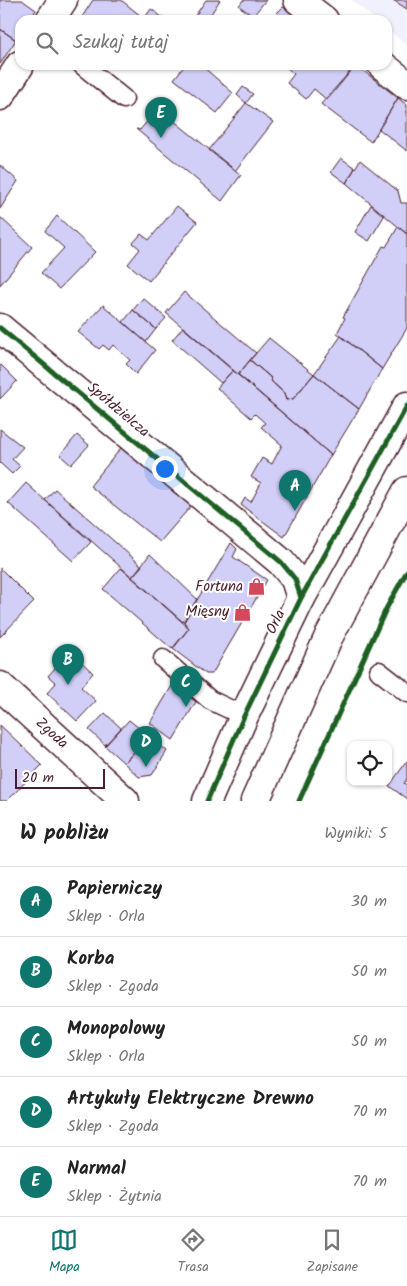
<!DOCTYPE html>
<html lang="pl">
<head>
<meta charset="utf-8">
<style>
  :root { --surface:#fff; --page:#f6f6f6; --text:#222; --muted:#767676; --line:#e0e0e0; --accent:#0f766e }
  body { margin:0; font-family:Kalam,sans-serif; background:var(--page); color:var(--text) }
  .controls { position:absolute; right:15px; bottom:15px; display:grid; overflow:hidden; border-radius:10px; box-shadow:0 1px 4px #0004 }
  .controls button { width:45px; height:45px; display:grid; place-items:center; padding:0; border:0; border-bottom:1px solid var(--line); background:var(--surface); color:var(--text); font:25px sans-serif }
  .scale { position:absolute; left:15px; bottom:12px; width:90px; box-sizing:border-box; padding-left:5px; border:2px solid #4a1f2b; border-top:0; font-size:14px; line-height:18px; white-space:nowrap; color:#4a1f2b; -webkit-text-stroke:4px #fff; paint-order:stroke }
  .you { position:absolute; left:164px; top:468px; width:18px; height:18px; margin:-12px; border:4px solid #fff; border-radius:50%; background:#1a73e8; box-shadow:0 0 0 8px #1a73e833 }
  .badge { display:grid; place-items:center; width:32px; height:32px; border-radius:50%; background:var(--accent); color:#fff; font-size:16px; font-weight:700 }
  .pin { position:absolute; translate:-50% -41px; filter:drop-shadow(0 1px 2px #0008) }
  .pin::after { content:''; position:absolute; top:26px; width:18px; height:15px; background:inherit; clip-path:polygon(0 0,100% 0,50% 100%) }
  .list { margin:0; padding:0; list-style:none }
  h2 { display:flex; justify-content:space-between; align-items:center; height:65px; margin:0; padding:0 20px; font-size:21px }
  h2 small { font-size:16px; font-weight:400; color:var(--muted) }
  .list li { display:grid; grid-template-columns:32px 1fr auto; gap:15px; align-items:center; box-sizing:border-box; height:70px; padding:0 20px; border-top:1px solid var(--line) }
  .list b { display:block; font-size:19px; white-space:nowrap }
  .list p { margin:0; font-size:16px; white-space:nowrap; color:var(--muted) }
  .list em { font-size:16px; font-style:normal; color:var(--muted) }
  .icon { flex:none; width:28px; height:28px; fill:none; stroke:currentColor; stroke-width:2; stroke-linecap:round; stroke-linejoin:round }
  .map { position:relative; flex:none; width:407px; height:801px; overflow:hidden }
  .search { position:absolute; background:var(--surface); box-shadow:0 1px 4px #0004; left:15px; right:15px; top:15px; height:55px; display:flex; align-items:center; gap:12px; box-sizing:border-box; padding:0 18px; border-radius:15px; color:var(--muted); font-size:19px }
  .sheet { height:415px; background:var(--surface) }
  nav { display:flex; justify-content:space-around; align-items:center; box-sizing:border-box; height:70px; border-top:1px solid var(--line); background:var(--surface); font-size:14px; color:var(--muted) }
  nav a { display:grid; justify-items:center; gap:2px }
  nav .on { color:var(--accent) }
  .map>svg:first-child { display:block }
</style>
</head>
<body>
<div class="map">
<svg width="407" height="801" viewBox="0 0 407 801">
  <rect width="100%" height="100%" fill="#fff"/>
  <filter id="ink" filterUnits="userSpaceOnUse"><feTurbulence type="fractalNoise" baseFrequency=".02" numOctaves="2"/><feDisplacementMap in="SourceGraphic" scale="10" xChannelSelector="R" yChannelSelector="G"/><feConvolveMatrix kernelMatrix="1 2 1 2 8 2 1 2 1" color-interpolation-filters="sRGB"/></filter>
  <g filter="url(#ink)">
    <path fill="#f1f1fd" d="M351 0H407V45L387 29V20H376Z"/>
    <path fill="#d1cff7" stroke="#4a1f2b" d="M0 0H22L36 10 30 20H20V34L16 40 0 29Z
      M93 0H121L146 20H80Z
      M206 0H220L207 20H192Z
      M243 0H266L253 16 239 6Z
      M393 0H407V9Z
      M283 7 291 12 301 20H270Z
      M151 9 166 20H146L144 19Z
      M0 29 16 40 0 64Z
      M185 65H201L233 93 217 113 174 79Z
      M284 65H356L327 100 314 89 306 99 287 83 294 74Z
      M356 65 398 98 371 142 321 104Z
      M243 87 253 94 246 103 237 95Z
      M398 98 407 105V151L379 129Z
      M246 103 273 122 235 171 209 150Z
      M158 108 241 175 222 201 136 129 140 130Z
      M341 158 355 168 346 183 331 172Z
      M360 160 398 191 401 203H407V234L346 183Z
      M0 165 18 181 0 209Z
      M371 205 384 216 369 241 355 232Z
      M177 206 197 222 149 281 128 264 140 249 133 243 141 234 149 240Z
      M57 216 95 252 59 289 41 273 64 248 45 231Z
      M0 217 32 247 0 285Z
      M398 227 407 234V328L382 369 337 333 345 318 343 317 383 246 386 247Z
      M184 292 256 353 238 375 166 313Z
      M143 298 166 318 156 329 133 310Z
      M103 305 155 350 136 374 126 364 130 360 113 345 109 350 103 345 99 349 78 332Z
      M133 310 156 329 146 342 123 322Z
      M183 327 233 370 221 383 172 340Z
      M341 336 382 369 359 409 314 374Z
      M269 338 314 374 293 399 286 400 284 393 272 382 270 377 250 360Z
      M250 360 270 377 272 382 284 393 286 400 293 399 314 374 359 409 331 455 238 375Z
      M1 365 17 381 0 399V366Z
      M233 370 331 455 284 537 241 505 245 498 251 502 261 483 251 477 262 458 272 464 282 445 261 427 265 423 255 414 251 418 217 388Z
      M0 429 23 447 12 459 20 466 12 474 0 463Z
      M77 435 89 445 71 465 60 455Z
      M121 448 191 506 160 542 90 486Z
      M26 483 91 542 73 561 8 503Z
      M55 489 142 566 132 577 45 500Z
      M231 543 237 549 233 557 267 580 212 674H206L173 649 189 628 184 622Z
      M150 554 197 599 183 622 132 577Z
      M0 568 34 602 0 637Z
      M121 568 189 628 172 649 103 589Z
      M70 651 93 673 81 687 96 701 77 721 47 693 56 683 48 676Z
      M173 684 196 702 173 740 150 723Z
      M105 713 121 728 105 745 89 730Z
      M129 720 149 736 124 763 105 746Z
      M0 725 42 765 7 801H0Z
      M149 736 167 751 152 775 139 777 124 763Z
      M407 761V779L404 783 407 785V799L389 786Z"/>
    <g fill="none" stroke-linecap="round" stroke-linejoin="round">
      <defs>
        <path id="service" d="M82 65 124 99
          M163 659 210 700 244 716
          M379 671 407 693"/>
        <g id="minor">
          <path d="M298 0 324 20"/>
          <path d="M50 20 63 0"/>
          <path d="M382 65 407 85"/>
          <path d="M0 96 20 65"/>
          <path d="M0 328 281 562 295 579 301 598"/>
          <path id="s1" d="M0 686 125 801"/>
        </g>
        <path id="tertiary" d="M207 801 244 716 301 598 407 406
          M255 801 329 636 407 491"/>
      </defs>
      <use href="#service" stroke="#4a1f2b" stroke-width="21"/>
      <use href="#minor" stroke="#4a1f2b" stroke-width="31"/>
      <use href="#tertiary" stroke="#4a1f2b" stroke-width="31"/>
      <use href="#service" stroke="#fff" stroke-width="18"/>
      <use href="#minor" stroke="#fff" stroke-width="28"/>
      <use href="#tertiary" stroke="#fff" stroke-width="28"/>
      <defs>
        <path id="cycleway" d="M0 328 281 562 295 579 301 598
          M207 801 244 716 301 598 407 406
          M299 801 386 609 407 571"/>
      </defs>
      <use href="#cycleway" stroke="#fff" stroke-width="8"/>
      <use href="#cycleway" stroke="#1b5e20" stroke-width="5"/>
    </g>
  </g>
  <defs>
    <symbol id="shop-bare" viewBox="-9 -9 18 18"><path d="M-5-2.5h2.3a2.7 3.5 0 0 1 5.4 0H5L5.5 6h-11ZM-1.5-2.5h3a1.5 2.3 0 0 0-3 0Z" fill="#d1495b" stroke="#fff" stroke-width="2.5" paint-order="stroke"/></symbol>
  </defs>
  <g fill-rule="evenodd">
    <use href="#shop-bare" x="244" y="574" width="25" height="25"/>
    <use href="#shop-bare" x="230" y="600" width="25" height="25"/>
  </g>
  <g text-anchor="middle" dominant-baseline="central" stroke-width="4" stroke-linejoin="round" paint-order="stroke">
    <g font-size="15" fill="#4a1f2b" stroke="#fff">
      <text transform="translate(118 410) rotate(40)">Spółdzielcza</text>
      <text transform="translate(276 622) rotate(-64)">Orla</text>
      <text stroke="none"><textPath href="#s1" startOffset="70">Zgoda</textPath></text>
    </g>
    <g font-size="15" fill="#4a1f2b" stroke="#fff" text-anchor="end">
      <text x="243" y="587">Fortuna</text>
      <text x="229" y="612">Mięsny</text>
    </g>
  </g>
</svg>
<div class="controls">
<button><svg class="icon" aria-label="locate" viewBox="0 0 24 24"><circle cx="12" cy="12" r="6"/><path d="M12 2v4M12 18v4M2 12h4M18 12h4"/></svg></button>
</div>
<div class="scale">20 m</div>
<div class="you"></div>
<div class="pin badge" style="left:295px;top:511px">A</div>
<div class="pin badge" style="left:68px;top:685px">B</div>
<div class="pin badge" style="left:186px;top:707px">C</div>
<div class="pin badge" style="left:146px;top:767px">D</div>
<div class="pin badge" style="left:161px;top:138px">E</div>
<div class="search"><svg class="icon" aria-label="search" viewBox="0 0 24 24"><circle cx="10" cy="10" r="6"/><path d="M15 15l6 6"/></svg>Szukaj tutaj</div>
</div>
<section class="sheet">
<h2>W pobliżu<small>Wyniki: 5</small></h2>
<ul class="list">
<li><span class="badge">A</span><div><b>Papierniczy</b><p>Sklep · Orla</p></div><em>30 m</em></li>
<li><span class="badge">B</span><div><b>Korba</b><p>Sklep · Zgoda</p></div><em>50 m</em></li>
<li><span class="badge">C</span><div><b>Monopolowy</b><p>Sklep · Orla</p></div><em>50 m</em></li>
<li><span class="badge">D</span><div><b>Artykuły Elektryczne Drewno</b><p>Sklep · Zgoda</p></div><em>70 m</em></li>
<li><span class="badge">E</span><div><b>Narmal</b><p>Sklep · Żytnia</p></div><em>70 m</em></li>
</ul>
</section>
<nav>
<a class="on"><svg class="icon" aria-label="map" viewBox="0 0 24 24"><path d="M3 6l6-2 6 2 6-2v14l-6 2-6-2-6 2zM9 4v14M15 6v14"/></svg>Mapa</a>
<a><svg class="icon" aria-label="directions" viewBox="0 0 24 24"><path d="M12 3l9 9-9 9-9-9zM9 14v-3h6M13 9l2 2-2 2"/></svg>Trasa</a>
<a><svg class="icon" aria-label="saved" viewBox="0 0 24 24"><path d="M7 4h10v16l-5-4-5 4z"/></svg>Zapisane</a>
</nav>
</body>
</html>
